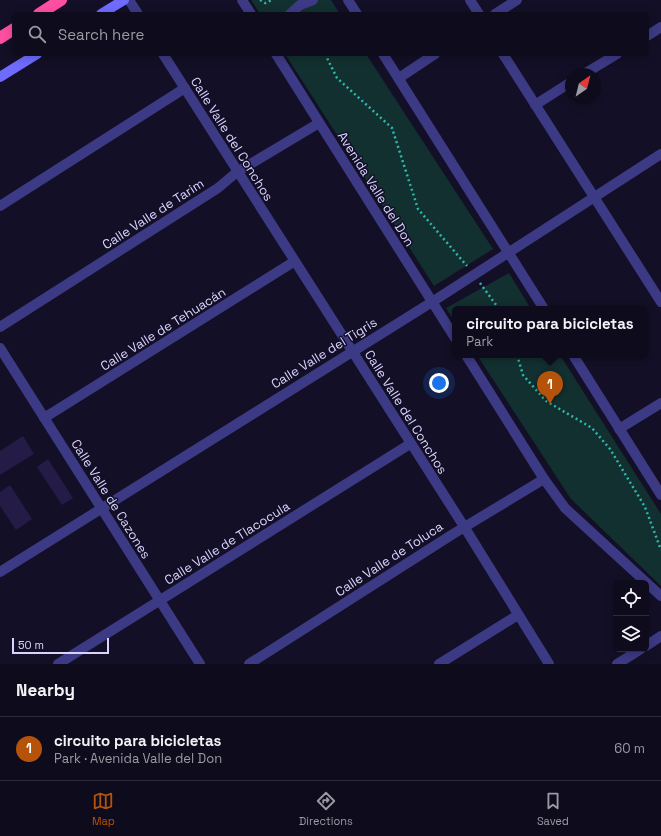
<!DOCTYPE html>
<html lang="en">
<head>
<meta charset="utf-8">
<style>
  :root { --surface:#0e0b1c; --page:#1c1929; --text:#f1f3f6; --muted:#9b9ba3; --line:#2e2b3b; --accent:#b45309 }
  body { margin:0; font-family:"Space Grotesk",sans-serif; background:var(--page); color:var(--text) }
  .controls { position:absolute; right:12px; bottom:12px; display:grid; overflow:hidden; border-radius:6px; box-shadow:0 2px 10px #0003 }
  .controls button { width:36px; height:36px; display:grid; place-items:center; padding:0; border:0; border-bottom:1px solid var(--line); background:var(--surface); color:var(--text); font:20px sans-serif }
  .compass { position:absolute; left:565px; top:68px; width:36px; height:36px; border-radius:50%; background:var(--surface); box-shadow:0 2px 10px #0003; rotate:35deg }
  .scale { position:absolute; left:12px; bottom:10px; width:97px; box-sizing:border-box; padding-left:4px; border:2px solid #d9d4ff; border-top:0; font-size:11px; line-height:14px; white-space:nowrap; color:#d9d4ff; -webkit-text-stroke:3px #130f26; paint-order:stroke }
  .you { position:absolute; left:439px; top:383px; width:14px; height:14px; margin:-10px; border:3px solid #fff; border-radius:50%; background:#1a73e8; box-shadow:0 0 0 6px #1a73e833 }
  .badge { display:grid; place-items:center; width:26px; height:26px; border-radius:50%; background:var(--accent); color:#fff; font-size:13px; font-weight:700 }
  .pin { position:absolute; translate:-50% -33px; filter:drop-shadow(0 1px 2px #0008) }
  .pin::after { content:''; position:absolute; top:21px; width:14px; height:12px; background:inherit; clip-path:polygon(0 0,100% 0,50% 100%) }
  .popup { position:absolute; left:452px; top:306px; width:196px; height:52px; box-sizing:border-box; display:grid; place-content:center; border-radius:6px; background:var(--surface); filter:drop-shadow(0 1px 3px #0005); font-size:13px; white-space:nowrap; color:var(--muted) }
  .popup b { font-size:15px; color:var(--text) }
  .popup::after { content:''; position:absolute; left:50%; top:100%; margin-left:-8px; border:8px solid transparent; border-top-color:var(--surface) }
  .list { margin:0; padding:0; list-style:none }
  h2 { display:flex; justify-content:space-between; align-items:center; height:52px; margin:0; padding:0 16px; font-size:17px }
  h2 small { font-size:13px; font-weight:400; color:var(--muted) }
  .list li { display:grid; grid-template-columns:26px 1fr auto; gap:12px; align-items:center; box-sizing:border-box; height:64px; padding:0 16px; border-top:1px solid var(--line) }
  .list b { display:block; font-size:15px; white-space:nowrap }
  .list p { margin:0; font-size:13px; white-space:nowrap; color:var(--muted) }
  .list em { font-size:13px; font-style:normal; color:var(--muted) }
  .icon { flex:none; width:22px; height:22px; fill:none; stroke:currentColor; stroke-width:2; stroke-linecap:round; stroke-linejoin:round }
  .map { position:relative; flex:none; width:661px; height:664px; overflow:hidden }
  .search { position:absolute; background:var(--surface); box-shadow:0 2px 10px #0003; left:12px; right:12px; top:12px; height:44px; display:flex; align-items:center; gap:10px; box-sizing:border-box; padding:0 14px; border-radius:6px; color:var(--muted); font-size:15px }
  .sheet { height:116px; background:var(--surface) }
  nav { display:flex; justify-content:space-around; align-items:center; box-sizing:border-box; height:56px; border-top:1px solid var(--line); background:var(--surface); font-size:11px; color:var(--muted) }
  nav a { display:grid; justify-items:center; gap:2px }
  nav .on { color:var(--accent) }
  .map>svg:first-child { display:block }
</style>
</head>
<body>
<div class="map">
<svg width="661" height="664" viewBox="0 0 661 664">
  <rect width="100%" height="100%" fill="#130f26"/>
  <path fill="#12302f" d="M251 0H331L340 14H260Z
    M285 54H366L493 249 434 286Z
    M509 273 531 309H455V322L446 308Z
    M477 355H560L661 514V586L571 499Z"/>
  <path fill="#241b47" d="M23 436 34 454 0 475V451Z
    M48 459 73 498 62 505 37 467Z
    M10 485 32 519 16 530 0 506V492Z"/>
  <g fill="none" stroke-linecap="round" stroke-linejoin="round">
    <path stroke="#2fb8b0" stroke-width="2.5" stroke-dasharray="2 3" stroke-linecap="butt" d="M260 0 265 3 272 0
      M325 54 337 78 392 128 418 209 467 266
      M480 283 499 309
      M517 355 523 375 546 401 592 428 610 449 645 507 661 550"/>
    <path stroke="#3d3a85" stroke-width="10" d="M129 0 138 14
      M470 0 479 14
      M495 14 517 0
      M647 36 661 27
      M163 54 465 528 549 664
      M503 54 661 302
      M584 74 617 54
      M399 78 435 54
      M535 105 571 82
      M0 206 185 88
      M0 327 218 188 237 172 319 123
      M0 348 200 664
      M44 418 295 261
      M619 429 661 403
      M0 572 432 302 661 154
      M646 646 661 636
      M58 664 410 444
      M249 664 453 534 544 479
      M439 664 518 615
      M617 664 641 649"/>
    <path stroke="#3d3a85" stroke-width="10" d="M242 0 251 14
      M348 0 357 14
      M290 14 300 5 313 0
      M276 54 455 338
      M383 54 544 309
      M466 355 544 479 565 508 661 596
      M573 355 661 495"/>
    <path stroke="#6f6bff" stroke-width="10" d="M101 14 124 0
      M0 77 37 54"/>
    <path stroke="#ff4fa3" stroke-width="12" d="M39 14 61 0
      M0 38 14 29"/>
  </g>
  <g text-anchor="middle" dominant-baseline="central" stroke-width="3" stroke-linejoin="round" paint-order="stroke">
    <g font-size="13" fill="#d9d4ff" stroke="#130f26">
      <text transform="translate(232 139) rotate(58)">Calle Valle del Conchos</text>
      <text transform="translate(376 189) rotate(58)">Avenida Valle del Don</text>
      <text transform="translate(153 214) rotate(-33)">Calle Valle de Tarim</text>
      <text transform="translate(163 329) rotate(-32)">Calle Valle de Tehuacán</text>
      <text transform="translate(324 353) rotate(-32)">Calle Valle del Tigris</text>
      <text transform="translate(406 412) rotate(58)">Calle Valle del Conchos</text>
      <text transform="translate(111 499) rotate(58)">Calle Valle de Cazones</text>
      <text transform="translate(227 543) rotate(-32)">Calle Valle de Tlacocula</text>
      <text transform="translate(389 559) rotate(-33)">Calle Valle de Toluca</text>
    </g>
  </g>
</svg>
<div class="controls">
<button><svg class="icon" aria-label="locate" viewBox="0 0 24 24"><circle cx="12" cy="12" r="6"/><path d="M12 2v4M12 18v4M2 12h4M18 12h4"/></svg></button>
<button><svg class="icon" aria-label="layers" viewBox="0 0 24 24"><path d="M12 4l9 5-9 5-9-5zM3 14l9 5 9-5"/></svg></button>
</div>
<svg class="compass" viewBox="-18 -18 36 36"><path d="M0-13l5 13h-10z" fill="#e53935"/><path d="M0 13l5-13h-10z" fill="#9b9ba3"/></svg>
<div class="scale">50 m</div>
<div class="you"></div>
<div class="pin badge" style="left:550px;top:404px">1</div>
<div class="popup"><b>circuito para bicicletas</b>Park</div>
<div class="search"><svg class="icon" aria-label="search" viewBox="0 0 24 24"><circle cx="10" cy="10" r="6"/><path d="M15 15l6 6"/></svg>Search here</div>
</div>
<section class="sheet">
<h2>Nearby<small></small></h2>
<ul class="list">
<li><span class="badge">1</span><div><b>circuito para bicicletas</b><p>Park · Avenida Valle del Don</p></div><em>60 m</em></li>
</ul>
</section>
<nav>
<a class="on"><svg class="icon" aria-label="map" viewBox="0 0 24 24"><path d="M3 6l6-2 6 2 6-2v14l-6 2-6-2-6 2zM9 4v14M15 6v14"/></svg>Map</a>
<a><svg class="icon" aria-label="directions" viewBox="0 0 24 24"><path d="M12 3l9 9-9 9-9-9zM9 14v-3h6M13 9l2 2-2 2"/></svg>Directions</a>
<a><svg class="icon" aria-label="saved" viewBox="0 0 24 24"><path d="M7 4h10v16l-5-4-5 4z"/></svg>Saved</a>
</nav>
</body>
</html>
